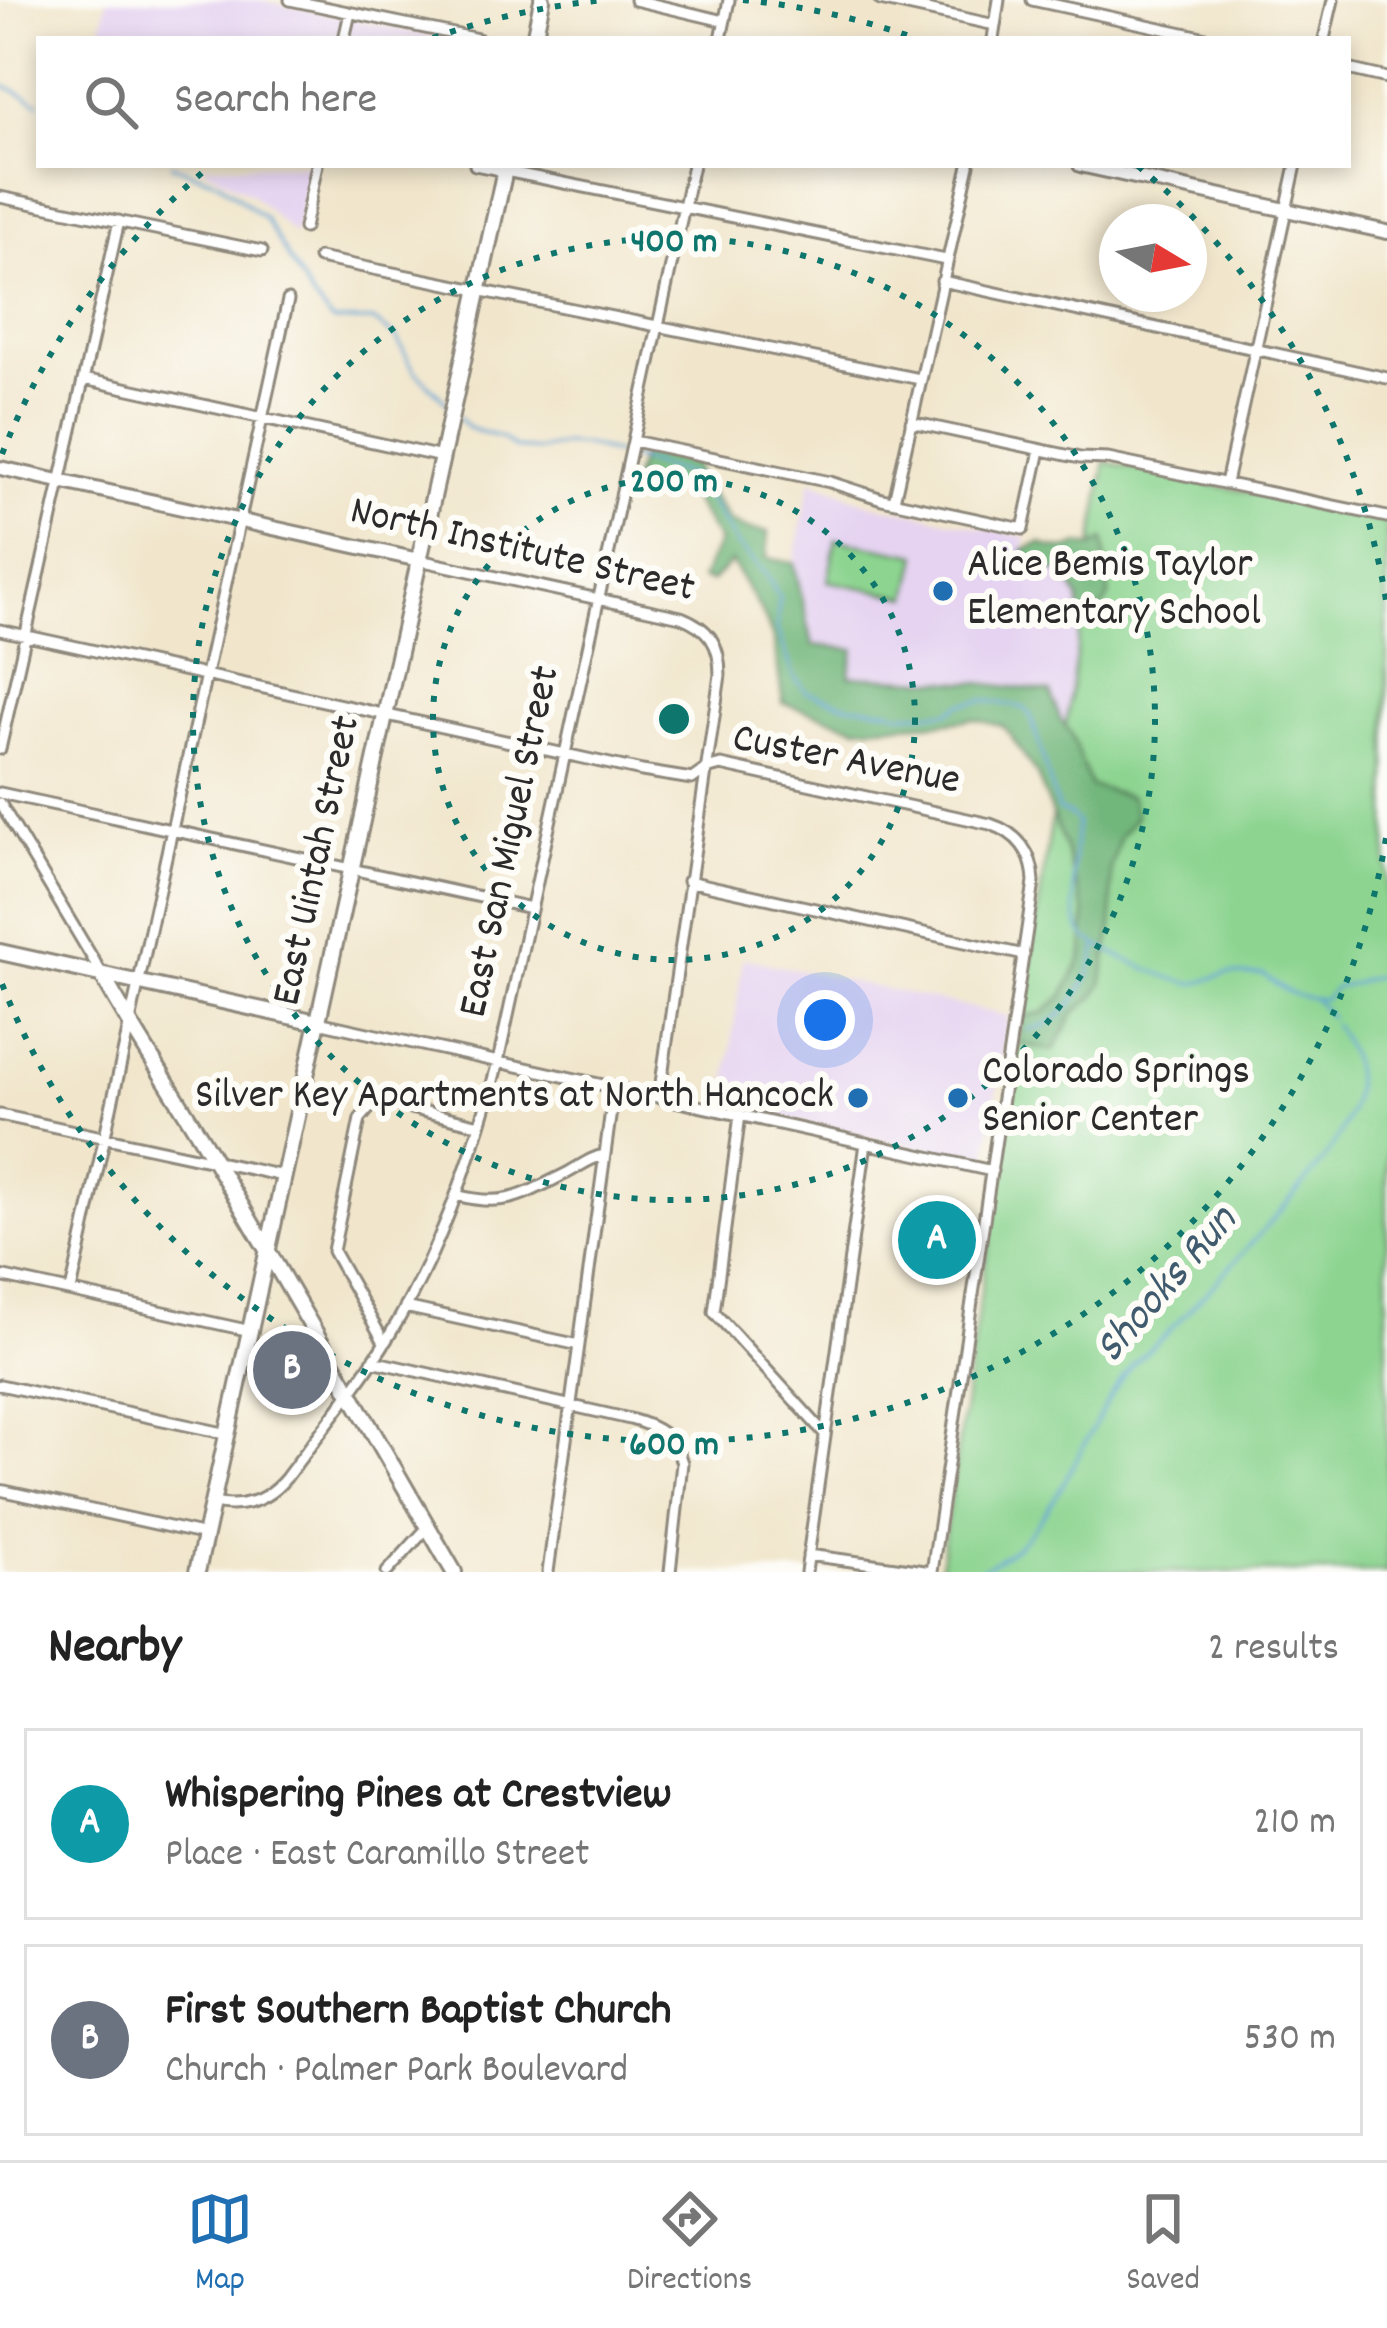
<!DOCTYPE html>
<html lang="en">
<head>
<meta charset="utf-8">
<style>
  :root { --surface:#fff; --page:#f6f6f6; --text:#222; --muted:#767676; --line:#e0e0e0; --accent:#1f6fb2 }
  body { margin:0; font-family:Dekko,sans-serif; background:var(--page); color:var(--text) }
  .compass { position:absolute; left:1099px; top:204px; width:108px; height:108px; border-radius:50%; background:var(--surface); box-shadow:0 6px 18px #0003; rotate:100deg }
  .you { position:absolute; left:825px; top:1020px; width:42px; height:42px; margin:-30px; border:9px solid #fff; border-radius:50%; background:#1a73e8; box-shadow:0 0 0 18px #1a73e833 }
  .badge { display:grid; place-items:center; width:78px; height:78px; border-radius:50%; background:var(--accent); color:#fff; font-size:39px; font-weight:700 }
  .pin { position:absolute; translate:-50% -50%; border:6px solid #fff; box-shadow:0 3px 12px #0006 }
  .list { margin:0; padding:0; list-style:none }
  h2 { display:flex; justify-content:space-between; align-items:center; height:156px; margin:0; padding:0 48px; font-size:51px }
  h2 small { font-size:39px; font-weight:400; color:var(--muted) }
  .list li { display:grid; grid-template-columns:78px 1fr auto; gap:36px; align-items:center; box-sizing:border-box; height:192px; margin:0 24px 24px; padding:0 24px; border:3px solid var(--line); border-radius:0px }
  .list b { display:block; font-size:45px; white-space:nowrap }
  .list p { margin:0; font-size:39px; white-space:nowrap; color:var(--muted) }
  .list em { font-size:39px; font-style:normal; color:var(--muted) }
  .icon { flex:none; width:66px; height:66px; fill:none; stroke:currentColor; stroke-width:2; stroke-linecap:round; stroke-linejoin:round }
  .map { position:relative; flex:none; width:1387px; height:1572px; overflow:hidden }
  .search { position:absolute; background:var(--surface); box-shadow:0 6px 18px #0003; left:36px; right:36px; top:36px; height:132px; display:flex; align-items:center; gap:30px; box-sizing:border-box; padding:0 42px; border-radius:0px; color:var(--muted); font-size:45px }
  .sheet { height:588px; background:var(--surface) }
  nav { display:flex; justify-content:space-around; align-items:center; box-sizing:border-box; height:168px; border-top:3px solid var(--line); background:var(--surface); font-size:33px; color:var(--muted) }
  nav a { display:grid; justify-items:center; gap:6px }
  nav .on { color:var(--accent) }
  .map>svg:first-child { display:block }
</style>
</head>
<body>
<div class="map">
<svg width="1387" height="1572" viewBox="0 0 1387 1572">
  <rect width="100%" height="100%" fill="#fdfcf7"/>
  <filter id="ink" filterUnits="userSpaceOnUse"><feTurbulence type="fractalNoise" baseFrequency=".00833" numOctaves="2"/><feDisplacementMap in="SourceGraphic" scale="24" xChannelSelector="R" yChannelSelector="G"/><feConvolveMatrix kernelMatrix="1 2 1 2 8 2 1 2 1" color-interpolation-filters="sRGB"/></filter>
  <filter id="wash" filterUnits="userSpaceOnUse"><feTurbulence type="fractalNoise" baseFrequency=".004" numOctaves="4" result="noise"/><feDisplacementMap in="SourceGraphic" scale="48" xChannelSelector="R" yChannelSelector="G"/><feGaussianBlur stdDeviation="2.7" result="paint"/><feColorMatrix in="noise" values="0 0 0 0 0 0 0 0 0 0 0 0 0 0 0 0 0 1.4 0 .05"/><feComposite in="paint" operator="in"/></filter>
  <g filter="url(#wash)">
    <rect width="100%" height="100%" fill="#f1e6cc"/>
    <path fill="#e5d3f1" d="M107 0H260L447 39H99Z
      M200 165H310L295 235 252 195Z
      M811 480 870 504 1026 537 1024 550 1089 563 1065 723 979 683 848 676 813 646 794 563Z
      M743 958 1008 1016 986 1163 724 1104Z"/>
    <path fill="#8cd490" stroke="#5c805e" stroke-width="3" d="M1105 462 1387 522V1572H939Z
      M836 539 918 555 909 597 828 581Z"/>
    <path fill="#71b67a" stroke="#4e7052" stroke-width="3" d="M644 449 696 461 695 470 729 521 745 529 768 532 767 558 794 563 813 645 855 649 849 676 979 683 1050 692 1060 719 1071 733 1090 786 1131 797 1136 817 1120 837 1111 868 1112 926 1102 984 1093 998 1074 1013 1054 1050 1018 1044 1022 1016 1043 1013 1063 996 1083 956 1085 914 1065 848 1037 775 1008 732 1002 726 973 719 941 723 857 727 783 703 774 641 764 616 731 562 711 582 701 579 719 542 685 488 632 480Z
      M1104 540 1109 596 1103 607 1081 618 1078 598 1064 573 1027 563 1023 550 1041 543C1054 549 1066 552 1079 544L1092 547Z"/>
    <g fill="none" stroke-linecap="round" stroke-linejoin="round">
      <path stroke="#5fa2d3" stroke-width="3" d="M0 83 39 103
        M171 165 219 182 265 219 311 296 332 321H373L396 337 414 370 449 405
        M459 417 468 428 502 438 514 448 539 450 565 444 589 446 694 476 737 545 765 573 779 597 777 630 795 678 807 692 848 705 891 710 900 714 948 712 961 704 984 700 1024 708 1031 716 1058 810 1070 815 1077 822C1074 849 1068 910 1082 933 1091 947 1173 981 1191 983 1204 985 1214 975 1226 974 1239 973 1251 976 1263 974 1284 991 1297 1000 1324 999L1336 987C1355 987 1367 974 1387 977
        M1315 1000 1330 1017
        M1028 1030C1067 1024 1091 982 1097 946
        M976 1572C991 1564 1009 1554 1021 1542 1066 1497 1089 1422 1128 1371 1138 1357 1154 1346 1167 1333 1207 1292 1247 1249 1285 1206 1306 1181 1331 1155 1344 1125 1363 1082 1357 1060 1333 1023"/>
    </g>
  </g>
  <g filter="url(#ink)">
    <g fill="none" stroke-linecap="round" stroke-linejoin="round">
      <defs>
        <path id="minor" d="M290 0 478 39
          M635 0 724 21
          M880 0 995 25
          M1032 0 1211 39
          M344 39 350 13
          M721 39 729 0
          M993 39 999 0
          M1324 39 1333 0
          M1348 69 1387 78
          M475 165 946 260
          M0 197 262 251
          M304 228 317 165
          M319 258 920 379
          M942 281 1387 378
          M84 379 442 457
          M911 422 1080 458 1108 459 1387 517
          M633 441 830 482 882 499 1023 529 1040 450
          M1226 483 1296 165
          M894 501 969 165
          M419 560 681 617C709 628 720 644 720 675L659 1097
          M0 630 642 771 692 779 706 769 721 765 990 824C1018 833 1033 853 1034 882L932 1572
          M0 749 119 221
          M0 793 531 908
          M0 803 102 974
          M688 881 1024 955
          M318 1022 992 1171
          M0 1115 283 1176
          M740 1115 714 1312 825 1434
          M456 1195C507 1209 524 1194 569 1172 582 1165 591 1157 605 1155
          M0 1276 251 1331
          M71 1291 288 300
          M405 1307 579 1345
          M384 1342 333 1251 360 1119 373 1104 385 1102 480 1125
          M372 1361 630 1419C656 1426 675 1436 682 1463L670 1572
          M0 1385 228 1434
          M0 1490 206 1535
          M213 1503C242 1509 267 1501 286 1478 321 1431 358 1386 389 1336 440 1252 473 1157 498 1062L693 165
          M808 1555 932 1572
          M387 1572 428 1527
          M548 1572 614 1088
          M806 1572 866 1143"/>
        <path id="tertiary" d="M1080 165 1387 232
          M0 468 419 560"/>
        <path id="secondary" d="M534 39 542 0
          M0 952 317 1022
          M102 975C139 1042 182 1104 220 1170 299 1303 376 1438 454 1572
          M197 1572 506 165"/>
      </defs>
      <use href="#minor" stroke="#8e887c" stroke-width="15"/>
      <use href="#tertiary" stroke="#8e887c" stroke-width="18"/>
      <use href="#secondary" stroke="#8e887c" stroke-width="20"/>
      <use href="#minor" stroke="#fff" stroke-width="9"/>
      <use href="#tertiary" stroke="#fff" stroke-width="12"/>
      <use href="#secondary" stroke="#fff" stroke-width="14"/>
    </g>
  </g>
  <g fill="none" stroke="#0f766e" stroke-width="6" stroke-dasharray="6 12">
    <circle cx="674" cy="719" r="241"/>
    <circle cx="674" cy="719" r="481"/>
    <path d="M1386 838A722 722 0 0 1 2 984M2 454A722 722 0 0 1 210 166M433 38A722 722 0 0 1 605 0M743 0A722 722 0 0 1 915 38M1138 166A722 722 0 0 1 1386 600"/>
  </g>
  <g fill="#1f6fb2" stroke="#fdfcf7" stroke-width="4.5">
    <circle cx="943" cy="591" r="12"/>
    <circle cx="858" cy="1098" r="12"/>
    <circle cx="958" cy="1098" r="12"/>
  </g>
  <g text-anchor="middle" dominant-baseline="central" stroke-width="12" stroke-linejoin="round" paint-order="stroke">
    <g font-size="42" fill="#2b2b2b" stroke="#fdfcf7">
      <text transform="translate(522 552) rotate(13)">North Institute Street</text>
      <text transform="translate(846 762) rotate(11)">Custer Avenue</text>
      <text transform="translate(512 842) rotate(-78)">East San Miguel Street</text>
      <text transform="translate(319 861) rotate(-78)">East Uintah Street</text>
    </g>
    <g font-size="42" fill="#2b2b2b" stroke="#fdfcf7" text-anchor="start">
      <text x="967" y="567">Alice Bemis Taylor<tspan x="967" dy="48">Elementary School</tspan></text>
      <text x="982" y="1074">Colorado Springs<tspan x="982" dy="48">Senior Center</tspan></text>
      <text x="834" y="1098" text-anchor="end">Silver Key Apartments at North Hancock</text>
    </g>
    <g font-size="45" font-style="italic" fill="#405b6e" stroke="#fdfcf7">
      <text transform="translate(1168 1286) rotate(-49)">Shooks Run</text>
    </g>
  </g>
  <circle cx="674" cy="719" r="18" fill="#0f766e" stroke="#fdfcf7" stroke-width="6"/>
  <g font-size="36" text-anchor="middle" font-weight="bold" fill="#0f766e" stroke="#fdfcf7" stroke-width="12" stroke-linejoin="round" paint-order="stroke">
    <text x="674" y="251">400 m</text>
    <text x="674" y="491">200 m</text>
    <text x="674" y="1454">600 m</text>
  </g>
</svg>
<svg class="compass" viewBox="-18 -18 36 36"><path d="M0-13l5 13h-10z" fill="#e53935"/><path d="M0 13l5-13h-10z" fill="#767676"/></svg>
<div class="you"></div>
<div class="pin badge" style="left:937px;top:1240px;background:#0f9aa8">A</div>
<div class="pin badge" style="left:292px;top:1370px;background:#6b7280">B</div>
<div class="search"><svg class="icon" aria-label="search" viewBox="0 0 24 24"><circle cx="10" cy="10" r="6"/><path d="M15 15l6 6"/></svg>Search here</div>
</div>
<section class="sheet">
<h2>Nearby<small>2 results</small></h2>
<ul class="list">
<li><span class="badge" style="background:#0f9aa8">A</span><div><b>Whispering Pines at Crestview</b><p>Place · East Caramillo Street</p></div><em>210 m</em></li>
<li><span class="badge" style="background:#6b7280">B</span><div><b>First Southern Baptist Church</b><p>Church · Palmer Park Boulevard</p></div><em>530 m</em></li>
</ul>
</section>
<nav>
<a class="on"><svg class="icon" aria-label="map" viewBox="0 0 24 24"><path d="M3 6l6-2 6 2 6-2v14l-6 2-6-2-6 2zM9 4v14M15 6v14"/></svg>Map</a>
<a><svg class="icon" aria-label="directions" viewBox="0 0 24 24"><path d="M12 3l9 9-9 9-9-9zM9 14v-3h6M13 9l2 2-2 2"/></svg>Directions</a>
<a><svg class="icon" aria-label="saved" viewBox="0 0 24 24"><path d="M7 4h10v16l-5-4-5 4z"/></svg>Saved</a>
</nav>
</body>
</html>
